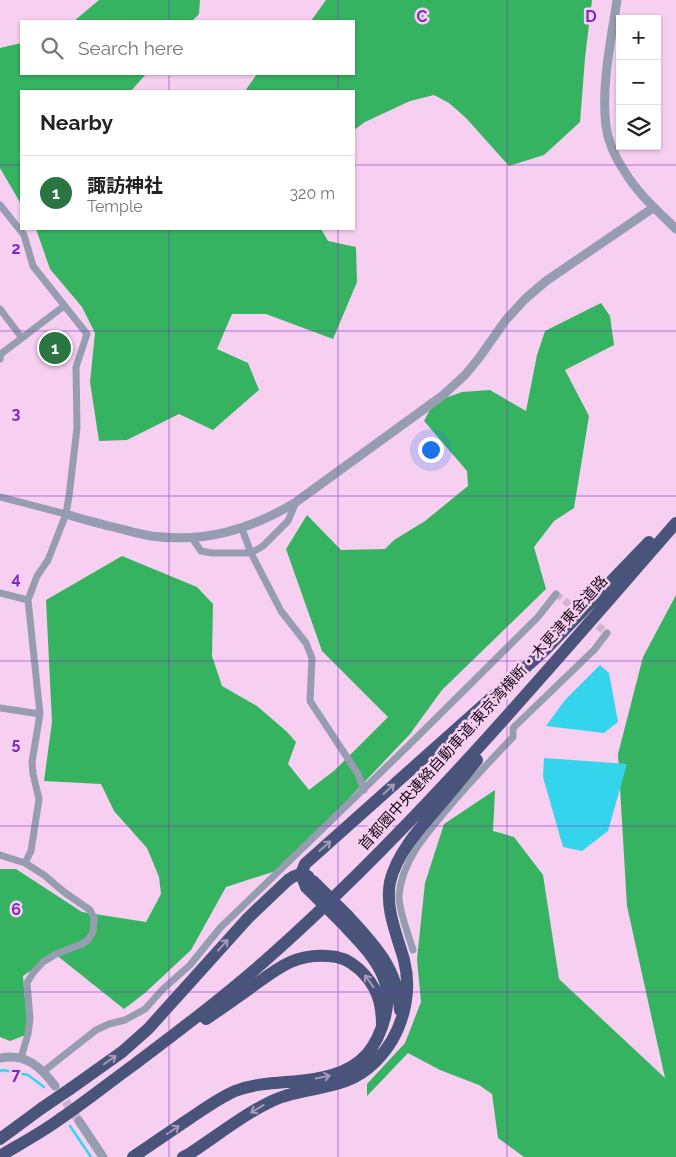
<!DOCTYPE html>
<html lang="en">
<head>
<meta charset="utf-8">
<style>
  :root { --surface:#fff; --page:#f6f6f6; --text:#222; --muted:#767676; --line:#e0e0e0; --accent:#2b7542 }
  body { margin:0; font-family:Raleway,"Noto Sans JP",sans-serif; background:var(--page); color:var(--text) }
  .controls { position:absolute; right:15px; top:15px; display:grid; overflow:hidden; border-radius:0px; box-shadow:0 1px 4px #0004 }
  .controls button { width:45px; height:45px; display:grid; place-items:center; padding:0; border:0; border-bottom:1px solid var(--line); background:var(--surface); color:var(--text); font:25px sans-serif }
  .you { position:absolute; left:430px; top:449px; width:18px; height:18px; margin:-12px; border:4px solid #fff; border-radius:50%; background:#1a73e8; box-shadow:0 0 0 8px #1a73e833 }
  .badge { display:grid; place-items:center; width:32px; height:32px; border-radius:50%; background:var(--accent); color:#fff; font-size:16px; font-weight:700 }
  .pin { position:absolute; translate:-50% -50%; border:2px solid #fff; box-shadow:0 1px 5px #0006 }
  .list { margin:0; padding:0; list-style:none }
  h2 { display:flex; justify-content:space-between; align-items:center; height:65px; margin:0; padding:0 20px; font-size:21px }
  h2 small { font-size:16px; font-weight:400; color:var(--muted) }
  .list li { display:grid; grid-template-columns:32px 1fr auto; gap:15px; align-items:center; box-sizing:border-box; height:75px; padding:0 20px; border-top:1px solid var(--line) }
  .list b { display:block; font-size:19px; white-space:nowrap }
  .list p { margin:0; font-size:16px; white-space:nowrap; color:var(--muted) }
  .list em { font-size:16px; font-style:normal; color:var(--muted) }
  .icon { flex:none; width:28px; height:28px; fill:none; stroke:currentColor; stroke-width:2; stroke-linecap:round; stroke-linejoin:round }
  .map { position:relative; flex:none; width:676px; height:1157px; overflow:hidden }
  .search { position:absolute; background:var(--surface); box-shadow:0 1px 4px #0004; left:20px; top:20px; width:335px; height:55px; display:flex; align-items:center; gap:12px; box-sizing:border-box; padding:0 18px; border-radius:0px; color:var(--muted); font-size:19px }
  .panel { position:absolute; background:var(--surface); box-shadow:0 1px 4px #0004; left:20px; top:90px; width:335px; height:140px; border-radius:0px }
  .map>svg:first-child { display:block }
</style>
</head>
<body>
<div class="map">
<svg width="676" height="1157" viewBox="0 0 676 1157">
  <rect width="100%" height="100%" fill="#f6cff1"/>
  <path fill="#36b361" d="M99 0H200L199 14 192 21H74Z
    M326 0H592L585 58 580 122 544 155 509 166 466 118 449 103 434 95 410 101 365 122 354 130V91H245L257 74H354V21H311Z
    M21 43V74H146L131 91H21V204L0 168V48Z
    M36 229H321L328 241 356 247 357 282 333 339 266 314H232L217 349 248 363 259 390 213 430 179 414 127 440 99 441 90 382 95 333 82 307 50 269Z
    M601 303 610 316 614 345 565 370 589 416 574 508 554 521 534 547 546 589 442 690 410 734 282 869 226 887 191 950 145 993 124 1009 55 954 23 976 28 1034 10 1041 0 1037V869H16L82 912 146 922 161 894 159 877 147 848 114 811 101 784 44 781 52 722 46 600 122 556 197 587 213 604 212 656 222 686 257 706 286 731 296 742 288 764 309 790 335 770 388 717 322 651 286 549 307 515 341 550 385 549 394 540 425 521 468 486 467 471 424 421 434 402 462 392 490 390 526 411 537 355 545 331Z
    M676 595V1157H524L498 1138 492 1094 479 1085 440 1070 408 1053 367 1096V1084L405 1043 421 1002 417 959 425 883 444 824 495 790 493 831 514 837 543 875 559 979 665 1078 627 906 618 754 643 657Z"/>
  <path fill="#35d4ed" d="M600 665 609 673 618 722 604 733 546 726 565 700Z
    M544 758 627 764 608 831 582 851 563 847 543 777Z"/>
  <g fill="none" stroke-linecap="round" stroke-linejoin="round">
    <path stroke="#35d4ed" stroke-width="2.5" d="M0 1071 3 1070 28 1075 44 1087
      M70 1126 91 1157"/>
    <path stroke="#d5b2d0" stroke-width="7" stroke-dasharray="7 3.5" stroke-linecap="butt" d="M556 594 607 633"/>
    <path stroke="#d5b2d0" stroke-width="9" stroke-dasharray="9 4.5" stroke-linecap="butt" d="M58 1090 79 1121"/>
    <path stroke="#979db0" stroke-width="7" d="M0 205 24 235 33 266 87 334 76 367 77 428 69 496 66 514 48 560 37 576 28 600 40 714 32 762 33 774 39 799 31 851 25 863
      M0 309 22 338
      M0 359 1 354 64 306
      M0 497 66 514
      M242 529 251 553 281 611 306 643 312 658 310 701 358 774 364 790
      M192 538 201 551 212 553H251L263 546 288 521 296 502
      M0 593 28 600
      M0 708 40 714
      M0 855 25 863 44 875 64 892 90 910 94 918 93 932 88 940 82 944 56 954 43 962 33 973 27 983 30 1019 28 1034 21 1058
      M413 950C409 936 398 909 399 895 402 860 427 833 449 807 469 783 491 760 513 737V728L594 650 607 633
      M44 1071 96 1030 109 1024 125 1020 145 1009 163 989 190 965 220 928 408 746 538 617 556 594"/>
    <path stroke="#979db0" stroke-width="9" d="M617 0C611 41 601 85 606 126 608 142 616 159 625 172 638 194 658 211 676 229
      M66 514C81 519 97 523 113 527 126 530 138 534 151 536 205 543 250 530 296 502L442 396 465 375 479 358 505 321 525 299 546 281 653 208
      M0 1058C26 1053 41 1067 55 1086
      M79 1121 103 1157"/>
    <path stroke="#485479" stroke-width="12" d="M306 887 301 874 305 864 545 650 649 542
      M348 916C374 944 398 969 400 1010
      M206 1019C221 1009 235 999 249 989 276 970 294 953 328 956 339 956 350 961 359 969 377 986 382 1002 382 1026
      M70 1089 122 1052 148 1029 248 918 288 880C295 875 300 873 308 876
      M0 1139 42 1108
      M0 1156C20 1144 41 1133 60 1119 85 1102 110 1082 135 1064 180 1030 225 996 267 959 416 827 545 673 676 523
      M133 1157C152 1144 171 1131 189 1119 204 1109 219 1098 235 1091 266 1079 301 1085 332 1075 363 1066 377 1047 385 1017 388 1004 389 991 384 979 376 957 357 939 341 922
      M183 1157 189 1154C217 1136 249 1110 279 1098 314 1085 347 1091 376 1061 402 1035 413 995 404 960 397 935 385 909 390 882 397 853 420 828 439 806 452 791 465 775 477 760"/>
    <path stroke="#485479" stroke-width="12" d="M313 881 348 916
      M306 887 341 922
      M42 1108 70 1089"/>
  </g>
  <defs><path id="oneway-shaft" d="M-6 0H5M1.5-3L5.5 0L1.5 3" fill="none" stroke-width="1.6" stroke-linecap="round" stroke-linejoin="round" transform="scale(1.25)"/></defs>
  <g stroke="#a898bb">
    <use href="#oneway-shaft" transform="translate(389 789) rotate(-42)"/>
    <use href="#oneway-shaft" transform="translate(325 846) rotate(-41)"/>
    <use href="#oneway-shaft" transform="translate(223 945) rotate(-48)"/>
    <use href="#oneway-shaft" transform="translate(369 981) rotate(-126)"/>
    <use href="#oneway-shaft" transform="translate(110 1060) rotate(-35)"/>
    <use href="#oneway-shaft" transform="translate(323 1077) rotate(-12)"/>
    <use href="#oneway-shaft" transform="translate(257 1109) rotate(149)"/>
    <use href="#oneway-shaft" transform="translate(173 1130) rotate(-34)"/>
  </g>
  <path fill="none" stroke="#7b2cbf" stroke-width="1" stroke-opacity="0.55" d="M169 0V21M338 0V21M507 0V1157M169 74V91M338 74V91M0 165H21M354 165H676M169 229V1157M338 229V1157M0 331H676M0 496H676M0 661H676M0 826H676M0 992H676"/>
  <g text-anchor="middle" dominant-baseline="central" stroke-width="5" stroke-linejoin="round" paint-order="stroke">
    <g font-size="15" fill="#180b17" stroke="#f6cff1">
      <text transform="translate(483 713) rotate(-48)">首都圏中央連絡自動車道;東京湾横断・木更津東金道路</text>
    </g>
  </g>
  <g font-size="16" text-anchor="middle" font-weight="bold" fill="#7b2cbf" stroke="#f6cff1" stroke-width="5" stroke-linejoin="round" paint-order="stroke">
    <text x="422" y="22">C</text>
    <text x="591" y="22">D</text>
    <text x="16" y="254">2</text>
    <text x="16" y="419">3</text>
    <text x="16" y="584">4</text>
    <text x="16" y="749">5</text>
    <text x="16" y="915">6</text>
    <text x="16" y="1080">7</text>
  </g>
</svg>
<div class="controls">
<button>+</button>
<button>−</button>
<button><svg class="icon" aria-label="layers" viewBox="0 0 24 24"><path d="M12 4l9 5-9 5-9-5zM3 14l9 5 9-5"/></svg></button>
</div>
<div class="you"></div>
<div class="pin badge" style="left:55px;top:348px">1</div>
<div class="search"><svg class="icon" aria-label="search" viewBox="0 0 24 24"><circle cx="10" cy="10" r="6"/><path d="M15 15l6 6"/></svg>Search here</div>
<section class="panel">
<h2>Nearby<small></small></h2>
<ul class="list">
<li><span class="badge">1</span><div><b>諏訪神社</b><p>Temple</p></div><em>320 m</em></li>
</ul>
</section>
</div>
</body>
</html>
